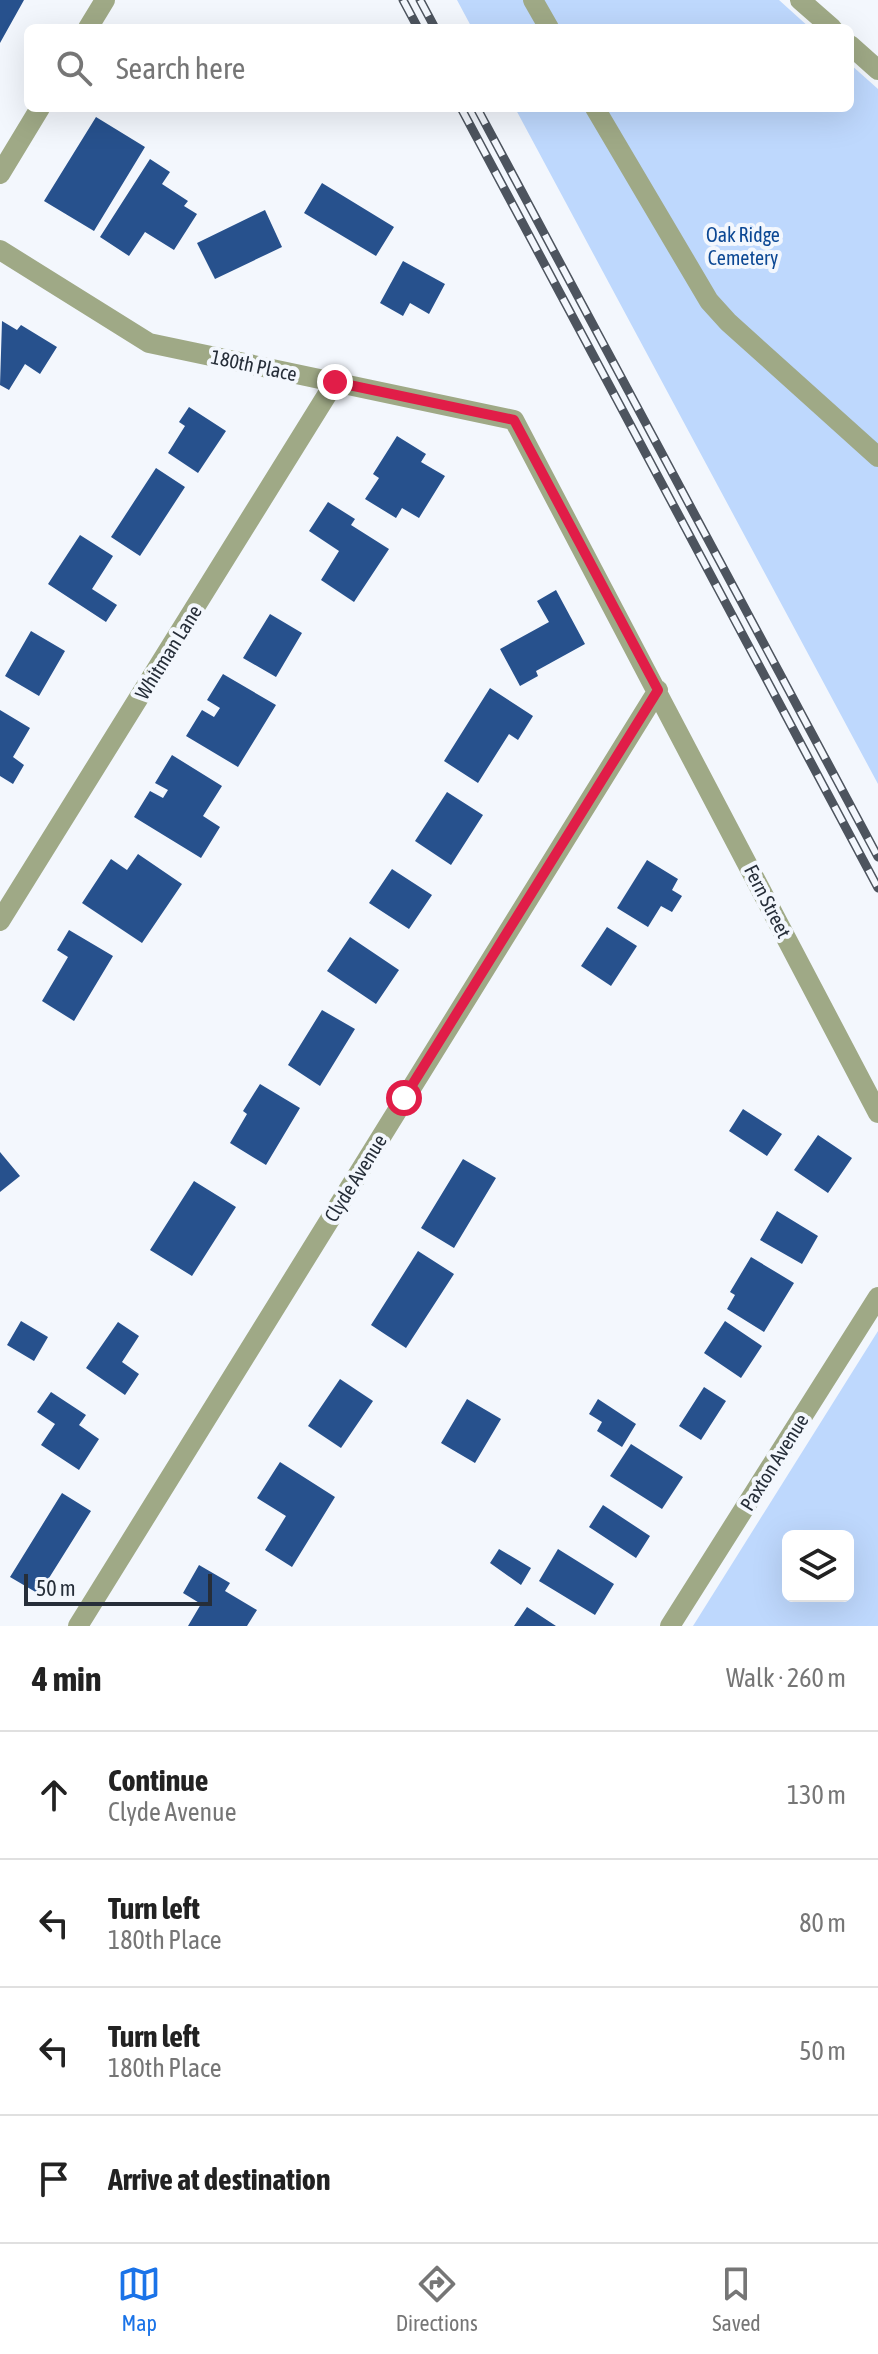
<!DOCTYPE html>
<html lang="en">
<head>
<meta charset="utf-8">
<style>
  :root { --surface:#fff; --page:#f2f2f2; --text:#222; --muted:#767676; --line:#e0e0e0; --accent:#1a73e8 }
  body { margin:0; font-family:"Asap Condensed",sans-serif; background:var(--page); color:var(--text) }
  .controls { position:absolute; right:24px; bottom:24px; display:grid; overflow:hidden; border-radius:12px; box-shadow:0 8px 32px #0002 }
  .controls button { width:72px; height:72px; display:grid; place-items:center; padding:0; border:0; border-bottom:2px solid var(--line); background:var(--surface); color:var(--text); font:40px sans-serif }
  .scale { position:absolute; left:24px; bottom:20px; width:188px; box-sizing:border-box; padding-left:8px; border:4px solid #262e39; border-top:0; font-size:22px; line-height:28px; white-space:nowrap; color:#262e39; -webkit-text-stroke:6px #f3f7fd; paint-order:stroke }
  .stop { position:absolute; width:24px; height:24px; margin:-18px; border:6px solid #e11d48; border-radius:50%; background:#fff }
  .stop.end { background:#e11d48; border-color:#fff; box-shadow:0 2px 8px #0008 }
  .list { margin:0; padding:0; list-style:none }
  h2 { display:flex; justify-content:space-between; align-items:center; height:104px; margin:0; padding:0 32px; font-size:34px }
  h2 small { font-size:26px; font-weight:400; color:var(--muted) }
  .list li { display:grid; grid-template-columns:52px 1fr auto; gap:24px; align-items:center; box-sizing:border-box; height:128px; padding:0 32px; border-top:2px solid var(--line) }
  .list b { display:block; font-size:30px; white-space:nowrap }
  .list p { margin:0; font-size:26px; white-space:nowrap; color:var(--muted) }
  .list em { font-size:26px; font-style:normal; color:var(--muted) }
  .icon { flex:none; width:44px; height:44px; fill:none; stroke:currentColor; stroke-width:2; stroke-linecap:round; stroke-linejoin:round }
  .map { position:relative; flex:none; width:878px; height:1626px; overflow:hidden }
  .search { position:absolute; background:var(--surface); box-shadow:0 8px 32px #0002; left:24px; right:24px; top:24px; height:88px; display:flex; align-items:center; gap:20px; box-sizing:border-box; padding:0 28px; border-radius:12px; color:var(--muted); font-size:30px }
  .sheet { height:616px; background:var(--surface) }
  nav { display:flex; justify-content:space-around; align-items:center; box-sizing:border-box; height:112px; border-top:2px solid var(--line); background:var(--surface); font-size:22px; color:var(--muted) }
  nav a { display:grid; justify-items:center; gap:4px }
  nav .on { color:var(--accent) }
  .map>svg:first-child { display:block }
</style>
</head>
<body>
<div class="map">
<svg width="878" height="1626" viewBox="0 0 878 1626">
  <rect width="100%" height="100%" fill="#f3f7fd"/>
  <path fill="#bed8fd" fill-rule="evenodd" d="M457 0H779L810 28H472Z
    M850 64 878 89V784L515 108H850Z
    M878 1331V1626H693ZM848 1536V1596H788V1536Z"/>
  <path fill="#27518d" d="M0 0H24L0 43Z
    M96 117 145 147 94 231 44 201Z
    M150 159 170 172 162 184 188 201 184 206 197 214 174 250 145 232 129 256 100 237Z
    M322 183 394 227 376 256 304 213Z
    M265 210 282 247 215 279 197 243Z
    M403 261 445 284 429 314 410 303 403 316 380 303Z
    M2 321 17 330 21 325 57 347 40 374 25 364 9 390 0 385Z
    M189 407 226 431 198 473 168 453 185 426 179 422Z
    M397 436 426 454 421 462 445 476 419 518 402 508 396 518 365 499 379 478 373 474Z
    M156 468 185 487 140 556 111 537Z
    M328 502 355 519 351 525 389 549 354 602 321 580 339 551 309 531Z
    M80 535 113 556 92 589 117 605 106 622 48 584Z
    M556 590 585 644 536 671 538 676 520 686 500 649 549 622 537 601Z
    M270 614 302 633 276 677 243 658Z
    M31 631 65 651 39 696 5 676Z
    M223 674 276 705 238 767 186 736 202 710 214 717 220 708 207 700Z
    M490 688 533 716 518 740 509 734 478 783 444 761Z
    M0 710 30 728 13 757 24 765 13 784 0 776Z
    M172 755 222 786 203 816 220 827 201 858 134 817 150 791 163 798 168 790 155 783Z
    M447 792 483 815 451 865 415 841Z
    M138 854 182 884 142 943 82 903 111 859 127 870Z
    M647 860 678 879 672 890 682 896 672 912 661 906 648 927 617 908Z
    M392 869 432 895 409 929 369 903Z
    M607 927 637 946 611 986 581 966Z
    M69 930 113 956 74 1021 42 1001 68 957 57 950Z
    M350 937 399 970 376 1004 327 971Z
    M322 1010 355 1029 320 1086 288 1065Z
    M260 1084 300 1108 266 1165 230 1143 247 1114 243 1111Z
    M743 1109 782 1134 767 1156 729 1131Z
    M818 1135 852 1158 828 1193 794 1170Z
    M0 1152 20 1176 0 1192Z
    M463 1159 496 1178 454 1248 421 1228Z
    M194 1181 236 1207 192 1276 150 1250Z
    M777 1211 818 1236 802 1264 760 1240Z
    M418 1251 454 1274 406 1348 371 1325Z
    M751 1257 794 1283 764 1332 727 1309 735 1295 730 1292Z
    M21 1321 48 1337 34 1361 7 1345Z
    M725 1321 762 1346 741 1378 704 1353Z
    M118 1322 139 1336 122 1362 139 1374 125 1395 86 1368Z
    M340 1379 373 1401 341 1448 308 1426Z
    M704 1387 726 1401 701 1440 679 1426Z
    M51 1392 86 1415 79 1425 99 1439 79 1470 41 1445 55 1424 37 1412Z
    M467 1399 501 1419 475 1463 441 1443Z
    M598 1399 636 1424 622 1447 597 1431 602 1422 589 1414Z
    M631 1444 683 1477 662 1509 610 1476Z
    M280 1462 335 1497 292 1567 265 1550 286 1516 257 1498Z
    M62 1493 91 1511 39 1594 10 1577Z
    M603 1505 650 1536 636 1558 589 1527Z
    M499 1549 531 1568 521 1585 490 1563Z
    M558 1549 614 1584 595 1615 539 1581Z
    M199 1565 230 1583 225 1591 257 1610 247 1626H188L201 1604 183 1593Z
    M527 1607 556 1626H514Z"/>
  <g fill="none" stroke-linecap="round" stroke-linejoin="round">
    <path stroke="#9fa986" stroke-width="20" d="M533 0 549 28
      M800 0 832 28
      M88 28 105 0
      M850 45 878 70
      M595 108 709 301 728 322 878 457
      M0 174 40 108
      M0 250 149 343 514 420 878 1113
      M0 921 335 382
      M78 1626 658 690
      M670 1626 878 1297"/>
    <defs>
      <path id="rail" d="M403 0 418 28
        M420 0 435 28
        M461 108 878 888
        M477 108 878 857"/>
    </defs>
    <use href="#rail" stroke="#4d545e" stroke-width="9"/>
    <use href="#rail" stroke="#f3f7fd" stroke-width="6" stroke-dasharray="18" stroke-linecap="butt"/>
  </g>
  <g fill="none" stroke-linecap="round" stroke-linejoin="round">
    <path stroke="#e11d48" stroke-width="10" d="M335 382 514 420 658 690 404 1098"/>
  </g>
  <g text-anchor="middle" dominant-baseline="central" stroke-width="8" stroke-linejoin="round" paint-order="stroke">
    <g font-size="20" fill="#0c4894" stroke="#f3f7fd">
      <text x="743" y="234">Oak Ridge<tspan x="743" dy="23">Cemetery</tspan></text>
    </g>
    <g font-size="20" fill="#262e39" stroke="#f3f7fd">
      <text transform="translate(254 365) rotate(12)">180th Place</text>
      <text transform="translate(168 652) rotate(-58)">Whitman Lane</text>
      <text transform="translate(768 901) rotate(63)">Fern Street</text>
      <text transform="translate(355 1178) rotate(-58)">Clyde Avenue</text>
      <text transform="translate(774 1462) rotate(-58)">Paxton Avenue</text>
    </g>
  </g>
</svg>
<div class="controls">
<button><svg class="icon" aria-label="layers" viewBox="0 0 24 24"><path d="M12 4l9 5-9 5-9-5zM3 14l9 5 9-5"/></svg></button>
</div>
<div class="scale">50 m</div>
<div class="stop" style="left:404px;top:1098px"></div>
<div class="stop end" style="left:335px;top:382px"></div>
<div class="search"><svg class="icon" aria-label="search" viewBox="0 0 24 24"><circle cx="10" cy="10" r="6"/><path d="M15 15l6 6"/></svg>Search here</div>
</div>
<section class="sheet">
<h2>4 min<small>Walk · 260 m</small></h2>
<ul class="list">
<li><svg class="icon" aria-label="ahead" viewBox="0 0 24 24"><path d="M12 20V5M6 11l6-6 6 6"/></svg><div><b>Continue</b><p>Clyde Avenue</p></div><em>130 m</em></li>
<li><svg class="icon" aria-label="left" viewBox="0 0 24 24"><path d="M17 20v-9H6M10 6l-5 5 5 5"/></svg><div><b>Turn left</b><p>180th Place</p></div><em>80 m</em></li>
<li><svg class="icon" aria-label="left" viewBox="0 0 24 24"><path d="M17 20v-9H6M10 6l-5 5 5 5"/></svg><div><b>Turn left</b><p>180th Place</p></div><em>50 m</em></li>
<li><svg class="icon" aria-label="arrive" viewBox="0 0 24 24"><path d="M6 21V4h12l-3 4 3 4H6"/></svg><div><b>Arrive at destination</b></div></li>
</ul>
</section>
<nav>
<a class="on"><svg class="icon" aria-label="map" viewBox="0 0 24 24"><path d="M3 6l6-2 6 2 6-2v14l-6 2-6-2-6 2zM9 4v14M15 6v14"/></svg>Map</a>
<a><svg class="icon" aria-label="directions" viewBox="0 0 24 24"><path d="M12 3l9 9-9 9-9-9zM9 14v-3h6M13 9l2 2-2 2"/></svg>Directions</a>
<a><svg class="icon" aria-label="saved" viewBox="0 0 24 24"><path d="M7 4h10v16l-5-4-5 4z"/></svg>Saved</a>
</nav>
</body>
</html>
